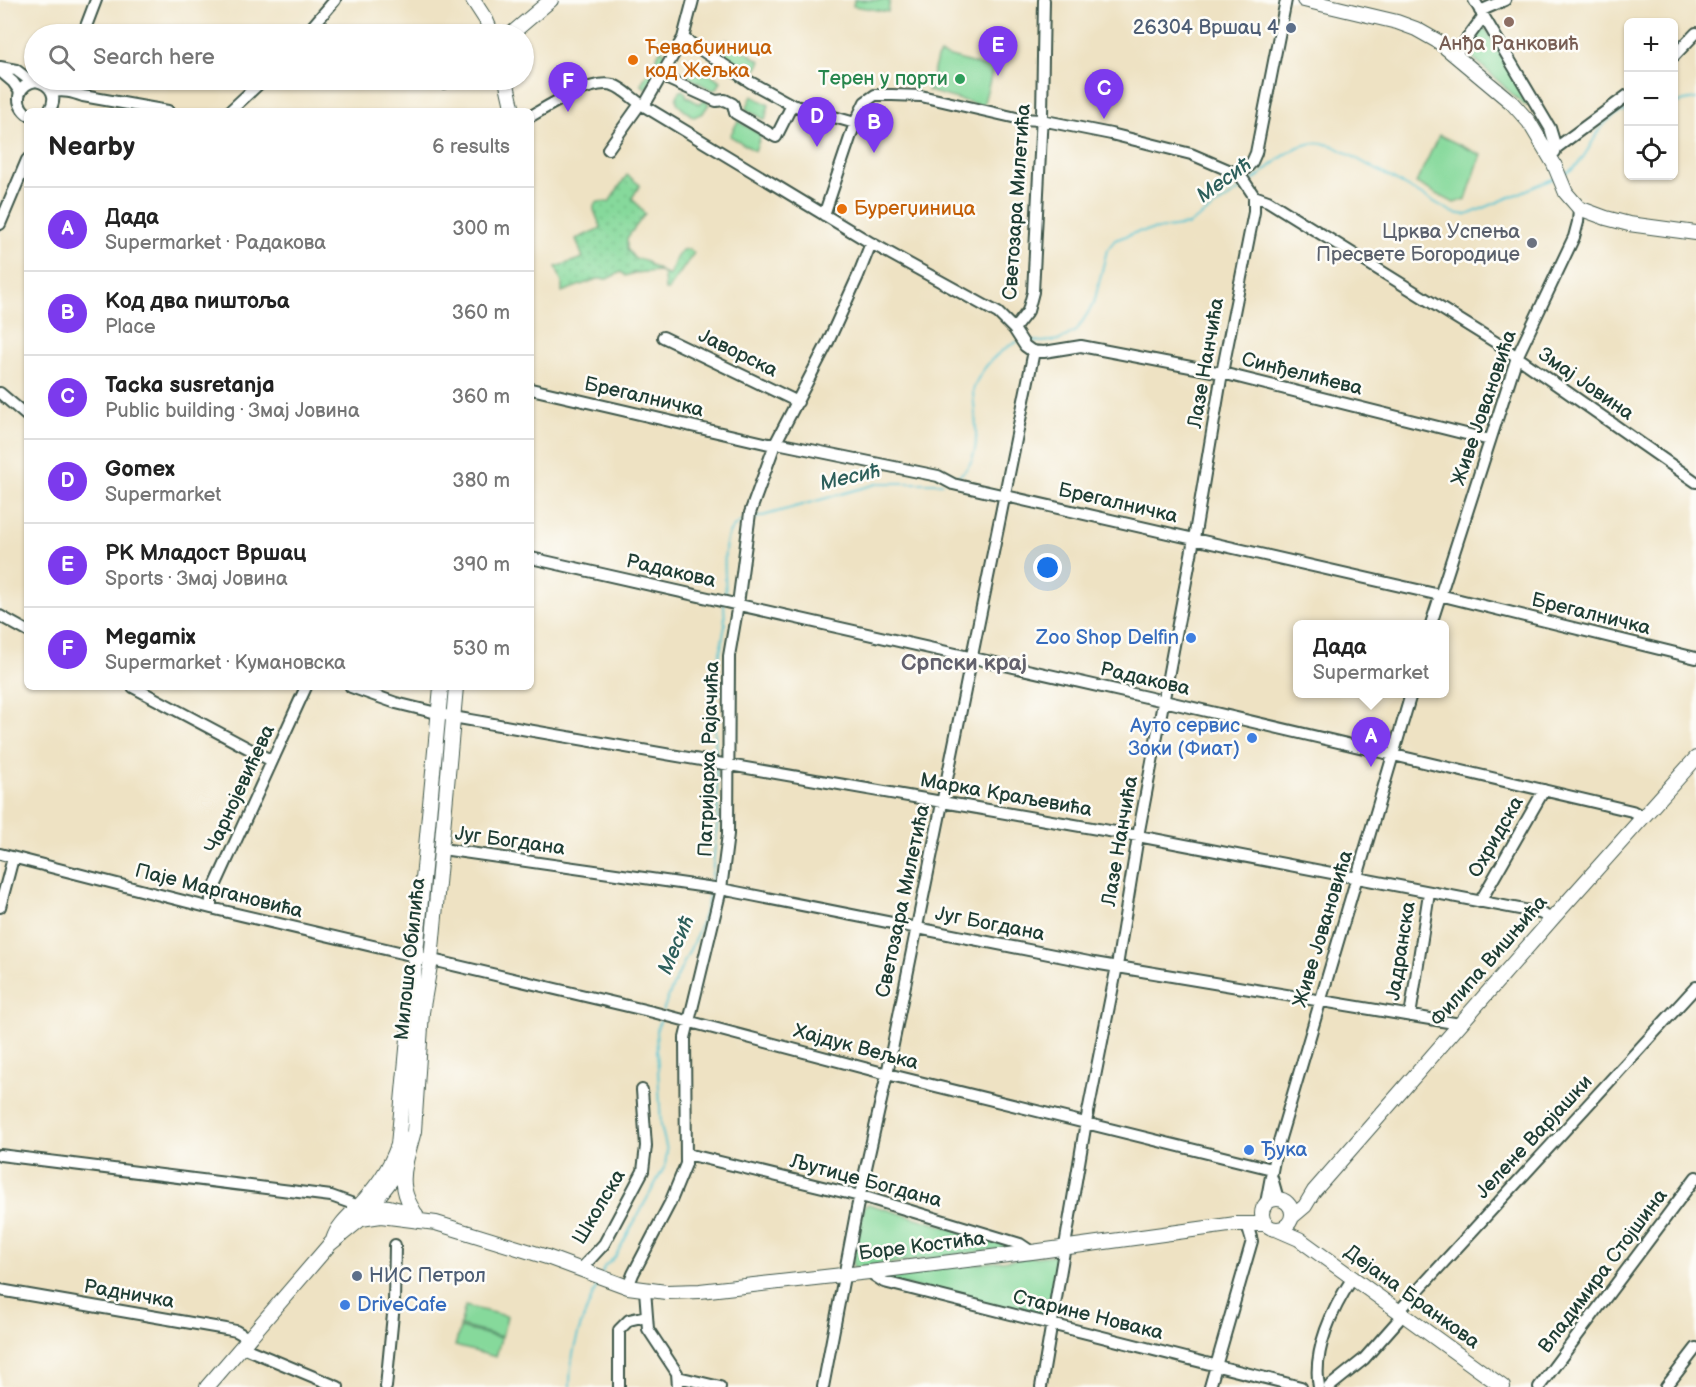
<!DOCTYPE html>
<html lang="en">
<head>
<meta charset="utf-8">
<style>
  :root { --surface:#fff; --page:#f2f2f2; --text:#222; --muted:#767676; --line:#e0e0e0; --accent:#7c3aed }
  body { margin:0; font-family:"Balsamiq Sans",sans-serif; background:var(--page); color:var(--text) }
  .controls { position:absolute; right:18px; top:18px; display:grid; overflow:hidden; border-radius:9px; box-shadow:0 2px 4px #0004 }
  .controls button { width:54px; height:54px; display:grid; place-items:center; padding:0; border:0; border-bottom:2px solid var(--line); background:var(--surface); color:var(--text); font:30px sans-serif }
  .you { position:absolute; left:1048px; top:568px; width:21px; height:21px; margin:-15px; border:4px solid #fff; border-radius:50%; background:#1a73e8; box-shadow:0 0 0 9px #1a73e833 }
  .badge { display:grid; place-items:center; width:39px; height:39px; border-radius:50%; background:var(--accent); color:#fff; font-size:20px; font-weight:700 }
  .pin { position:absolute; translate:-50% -50px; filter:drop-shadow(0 2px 3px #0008) }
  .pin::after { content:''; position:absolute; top:32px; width:21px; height:18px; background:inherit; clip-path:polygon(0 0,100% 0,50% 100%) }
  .popup { position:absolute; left:1293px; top:620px; width:156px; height:78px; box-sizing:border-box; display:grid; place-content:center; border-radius:9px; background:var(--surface); filter:drop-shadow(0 2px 4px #0005); font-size:20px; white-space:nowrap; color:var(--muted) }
  .popup b { font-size:22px; color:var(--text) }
  .popup::after { content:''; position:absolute; left:50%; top:100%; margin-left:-12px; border:12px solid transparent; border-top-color:var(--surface) }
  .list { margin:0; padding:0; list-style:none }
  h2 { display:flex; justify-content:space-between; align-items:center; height:78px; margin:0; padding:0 24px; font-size:26px }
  h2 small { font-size:20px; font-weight:400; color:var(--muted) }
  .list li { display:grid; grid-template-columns:39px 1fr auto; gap:18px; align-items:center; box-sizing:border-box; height:84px; padding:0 24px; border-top:2px solid var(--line) }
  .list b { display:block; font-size:22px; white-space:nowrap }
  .list p { margin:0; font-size:20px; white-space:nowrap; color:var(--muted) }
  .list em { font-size:20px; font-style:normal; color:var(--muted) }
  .icon { flex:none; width:33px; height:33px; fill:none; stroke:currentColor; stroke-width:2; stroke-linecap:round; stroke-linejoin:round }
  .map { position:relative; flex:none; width:1696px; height:1387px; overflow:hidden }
  .search { position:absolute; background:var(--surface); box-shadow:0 2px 4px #0004; left:24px; top:24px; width:510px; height:66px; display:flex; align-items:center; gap:15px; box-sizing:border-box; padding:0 21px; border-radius:33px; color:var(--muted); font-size:22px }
  .panel { position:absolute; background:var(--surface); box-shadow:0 2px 4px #0004; left:24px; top:108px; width:510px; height:582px; border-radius:9px }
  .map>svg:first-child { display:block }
</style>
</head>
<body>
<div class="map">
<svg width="1696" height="1387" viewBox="0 0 1696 1387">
  <defs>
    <pattern id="grass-dots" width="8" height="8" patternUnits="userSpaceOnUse" patternTransform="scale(1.5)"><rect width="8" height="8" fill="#86d99b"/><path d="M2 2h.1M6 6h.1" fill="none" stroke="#73bb86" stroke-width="1.8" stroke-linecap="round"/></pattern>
  </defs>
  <rect width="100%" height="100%" fill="#fdfcf7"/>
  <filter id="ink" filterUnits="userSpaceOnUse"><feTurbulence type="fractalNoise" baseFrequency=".0167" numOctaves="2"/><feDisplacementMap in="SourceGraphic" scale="12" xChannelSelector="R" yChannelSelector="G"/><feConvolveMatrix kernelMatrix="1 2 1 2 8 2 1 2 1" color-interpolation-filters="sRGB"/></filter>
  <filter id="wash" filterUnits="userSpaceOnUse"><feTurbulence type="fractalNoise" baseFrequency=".008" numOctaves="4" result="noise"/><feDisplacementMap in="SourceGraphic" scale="24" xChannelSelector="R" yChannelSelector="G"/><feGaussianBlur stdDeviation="1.35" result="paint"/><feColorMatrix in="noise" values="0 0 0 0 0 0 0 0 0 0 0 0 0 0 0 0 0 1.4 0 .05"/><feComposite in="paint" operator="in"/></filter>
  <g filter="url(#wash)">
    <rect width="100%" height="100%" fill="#eee2c3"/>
    <path fill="url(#grass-dots)" stroke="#528b68" stroke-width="1.5" d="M627 175 640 185 632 198 645 214 627 238V249L635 259C648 258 645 263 655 268 660 271 664 273 669 276L676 258 682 250 689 249 694 253 668 290H665L664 275 659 271 634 273 626 276 621 272 607 279H597L562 292V283L556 267 583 258 576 239 601 228 594 210V205L598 202H609Z"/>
    <path fill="#86d99b" stroke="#528b68" stroke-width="1.5" d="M854 0H890L888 12 853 6Z
      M1482 27 1486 29 1528 102 1527 105H1524L1467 52 1466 49Z
      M726 40 761 61 754 74 719 52Z
      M661 49 666 54 646 89 641 84Z
      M940 54 993 69 983 106 928 91 937 58Z
      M691 71 698 75 708 73 721 81 717 89 712 90 688 77Z
      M682 90 686 93V96L699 104 705 100 709 104 703 113 694 117C684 110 668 102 682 90Z
      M752 96 769 105 765 120 746 109Z
      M738 121 761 135 755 151 730 136Z
      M1439 135 1481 155 1466 199 1454 203 1416 183Z
      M868 1204 1016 1247 854 1268 852 1263 864 1207Z
      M1060 1254 1049 1317 1047 1319 885 1280 884 1275Z
      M465 1306 507 1316 502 1337 460 1326Z
      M460 1328 501 1338 496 1357 455 1346Z"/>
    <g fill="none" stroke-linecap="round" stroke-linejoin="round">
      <path stroke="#58c4d1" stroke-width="2" d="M1674 103 1696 99
        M1563 174C1595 161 1590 119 1628 110
        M1249 183C1278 164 1295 134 1334 146L1454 213 1467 215 1555 178
        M1025 340 1042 342 1060 340 1077 330 1094 303 1107 250 1115 240 1137 232 1188 225 1244 187
        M953 479C987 463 974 420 973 390 980 369 997 351 1017 342
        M752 519 880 483H942
        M725 599C728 574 714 527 747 520
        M716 759 713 690 725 626 724 604
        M711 885 718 816 716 765
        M663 1011C677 970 703 933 710 891
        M602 1273 604 1267 615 1257 665 1166 667 1150 661 1126 656 1031 661 1019
        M570 1387C569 1349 584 1315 599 1281"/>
    </g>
  </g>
  <g filter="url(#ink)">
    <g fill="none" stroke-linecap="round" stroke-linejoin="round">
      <defs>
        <path id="minor" d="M1474 0 1550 128 1556 148
          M1480 11 1505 0
          M83 34 96 0
          M306 34 335 0
          M683 38 750 82 792 105 855 123
          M1455 55 1483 17
          M1674 56 1696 33
          M0 67 16 70 32 82
          M0 71 13 82 20 92
          M661 76 716 101 725 100 733 104 735 113 776 137 792 105
          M443 83 450 80
          M52 92C65 90 72 92 83 96L168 111
          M644 106 683 38 693 0
          M230 111 263 80
          M27 114C13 102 18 84 36 81 52 84 58 98 49 111
          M531 116C550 105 591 79 613 85 625 89 633 100 644 106L871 243 998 313 1014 329 1025 346 1032 351 1044 352 1081 346 1222 373 1490 440
          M608 149 640 104
          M1555 152 1556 148 1628 95
          M1240 175 1252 162 1256 153 1286 0
          M824 215 855 123 865 102 875 95H892L921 96 1021 119 1041 120 1111 134 1191 154 1240 175 1254 196 1268 201 1500 345 1696 482
          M0 224 27 160
          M1014 329 1028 311 1033 292 1042 114 1044 0
          M663 337 798 402
          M531 389 769 444H782L938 476 953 484 1431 593 1696 658
          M0 393 27 416
          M531 558 1164 701 1632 811 1643 817
          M0 616 27 631
          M1431 624 1517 357 1574 237 1578 222 1579 208
          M133 687 272 761
          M351 687 396 703 453 717 1138 836 1540 913 1552 919
          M442 849 721 889 1094 963 1460 1024
          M0 854 211 908 653 1012 887 1074 1272 1169
          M1480 902 1544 790
          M0 907 13 858
          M211 908V895L306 687
          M1410 1016 1429 893
          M687 1154 868 1198 1020 1244 1032 1252
          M0 1155 331 1196 359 1206
          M1272 1178 1278 1199
          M1266 1203 1275 1155 1411 694
          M581 1269 604 1244 643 1171 646 1146 642 1090
          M869 1272 884 1282 1301 1387
          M628 1287 633 1274 670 1203 686 1164 685 1038 721 889 728 834 729 656 738 604 750 513 775 444 828 342 858 276 871 243
          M0 1290 226 1329 236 1331 250 1339
          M645 1290 648 1329 677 1373 678 1387
          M1399 1311 1696 987
          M242 1347 338 1387
          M678 1377 720 1387
          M386 1387 394 1304 395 1245
          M619 1387V1330L629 1320 646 1316
          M823 1387 857 1208 887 1074 1034 351
          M1041 1387 1086 1122 1117 966 1138 836 1194 539 1222 373 1254 212V196
          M1210 1387 1252 1241 1247 1224
          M1319 1387C1312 1351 1333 1308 1352 1279
          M1329 1387 1364 1359 1403 1315
          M1539 1387 1696 1177
          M1666 1387 1696 1348"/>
        <path id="major" d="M473 0 486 20 492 34
          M1304 0 1397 22 1416 29 1439 42 1512 103 1529 122 1554 164 1566 193 1579 208 1606 218 1629 224 1696 233
          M511 34 551 0
          M506 80 513 111
          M406 1162C401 1182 404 1196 415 1213
          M1262 1214a15 15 0 1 1 30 0a15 15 0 1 1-30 0Z
          M367 1205 389 1207 416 1214
          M1292 1217 1305 1206 1314 1191 1552 919 1696 758
          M361 1219 381 1216 436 1223 547 1257 628 1287 666 1292 700 1291 869 1272 1032 1252 1236 1224H1265
          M1276 1229 1299 1239 1503 1387
          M333 1240C337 1226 349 1216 359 1206 376 1187 390 1169 398 1145L441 687
          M207 1387 330 1244 361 1219 406 1161 414 1131 422 1012 431 960 456 687"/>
      </defs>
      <use href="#minor" stroke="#3e5649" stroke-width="14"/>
      <use href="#major" stroke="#3e5649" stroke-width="16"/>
      <use href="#minor" stroke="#fff" stroke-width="10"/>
      <use href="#major" stroke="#fff" stroke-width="14"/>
    </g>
  </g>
  <circle fill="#8d6e63" stroke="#fdfcf7" stroke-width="2" cx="1509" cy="22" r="6"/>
  <g fill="#5c6f8a" stroke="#fdfcf7" stroke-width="2">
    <circle cx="1291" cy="28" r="6"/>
    <circle cx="357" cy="1276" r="6"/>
  </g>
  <g fill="#e8710a" stroke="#fdfcf7" stroke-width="2">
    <circle cx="633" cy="60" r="6"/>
    <circle cx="842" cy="209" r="6"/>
  </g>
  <circle fill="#2e9e5b" stroke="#fdfcf7" stroke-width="2" cx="960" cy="79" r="6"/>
  <circle fill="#6b7280" stroke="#fdfcf7" stroke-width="2" cx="1532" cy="243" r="6"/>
  <g fill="#3f7fe0" stroke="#fdfcf7" stroke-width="2">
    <circle cx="1191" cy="638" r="6"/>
    <circle cx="1252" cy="738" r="6"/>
    <circle cx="1249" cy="1150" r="6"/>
    <circle cx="345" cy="1305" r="6"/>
  </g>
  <g text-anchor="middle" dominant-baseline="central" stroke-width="5" stroke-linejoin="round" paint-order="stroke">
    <g font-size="20" fill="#4e5e75" stroke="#fdfcf7" text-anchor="end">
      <text x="1279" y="28">26304 Вршац 4</text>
      <text x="369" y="1276" text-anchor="start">НИС Петрол</text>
    </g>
    <g font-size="20" fill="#785e54" stroke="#fdfcf7">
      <text x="1509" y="44">Анђа Ранковић</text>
    </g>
    <g font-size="20" fill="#c56008" stroke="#fdfcf7" text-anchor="start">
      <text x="645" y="48">Ћевабџиница<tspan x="645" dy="23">код Жељка</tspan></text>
      <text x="854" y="209">Бурегџиница</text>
    </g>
    <g font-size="20" fill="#27864d" stroke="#fdfcf7" text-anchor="end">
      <text x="948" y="79">Терен у порти</text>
    </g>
    <g font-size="20" fill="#1f3d34" stroke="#fdfcf7">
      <text transform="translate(1017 202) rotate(-86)">Светозара Милетића</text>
      <text transform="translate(738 353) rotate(26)">Јаворска</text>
      <text transform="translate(1206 363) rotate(-80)">Лазе Нанчића</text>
      <text transform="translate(1302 374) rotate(14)">Синђелићева</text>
      <text transform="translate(1586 384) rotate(35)">Змај Јовина</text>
      <text transform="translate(644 397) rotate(13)">Брегалничка</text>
      <text transform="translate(1484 408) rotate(-71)">Живе Јовановића</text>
      <text transform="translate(1118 503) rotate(13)">Брегалничка</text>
      <text transform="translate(671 571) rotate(13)">Радакова</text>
      <text transform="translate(1591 614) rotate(14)">Брегалничка</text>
      <text transform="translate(1145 679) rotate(13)">Радакова</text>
      <text transform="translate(709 759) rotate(-88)">Патријарха Рајачића</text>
      <text transform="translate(240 789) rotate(-65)">Чарнојевићева</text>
      <text transform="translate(1006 795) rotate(10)">Марка Краљевића</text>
      <text transform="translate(1496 837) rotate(-60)">Охридска</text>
      <text transform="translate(510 841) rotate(8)">Југ Богдана</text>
      <text transform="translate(1120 841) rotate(-80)">Лазе Нанчића</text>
      <text transform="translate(219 891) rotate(14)">Паје Маргановића</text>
      <text transform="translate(903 901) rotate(-78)">Светозара Милетића</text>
      <text transform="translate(990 924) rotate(11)">Југ Богдана</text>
      <text transform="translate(1323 929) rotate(-73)">Живе Јовановића</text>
      <text transform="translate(1401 951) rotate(-81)">Јадранска</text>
      <text transform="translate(410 959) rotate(-84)">Милоша Обилића</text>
      <text transform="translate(1489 961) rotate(-49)">Филипа Вишњића</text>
      <text transform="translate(856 1047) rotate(15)">Хајдук Вељка</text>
      <text transform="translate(1534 1137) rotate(-47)">Јелене Варјашки</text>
      <text transform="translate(866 1181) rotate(15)">Љутице Богдана</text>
      <text transform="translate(599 1207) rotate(-59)">Школска</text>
      <text transform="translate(922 1246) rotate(-7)">Боре Костића</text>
      <text transform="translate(1603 1271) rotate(-53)">Владимира Стојшина</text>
      <text transform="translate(129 1294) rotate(10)">Радничка</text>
      <text transform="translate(1412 1297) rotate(36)">Дејана Бранкова</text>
      <text transform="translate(1088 1315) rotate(14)">Старине Новака</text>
    </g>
    <g font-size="20" fill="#5b616d" stroke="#fdfcf7" text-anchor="end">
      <text x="1520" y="232">Црква Успења<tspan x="1520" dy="23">Пресвете Богородице</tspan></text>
    </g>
    <g font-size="20" fill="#366cbe" stroke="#fdfcf7" text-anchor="end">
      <text x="1179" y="638">Zoo Shop Delfin</text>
      <text x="1240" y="726">Ауто сервис<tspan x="1240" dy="23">Зоки (Фиат)</tspan></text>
      <text x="1261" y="1150" text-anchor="start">Ђука</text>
      <text x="357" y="1305" text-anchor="start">DriveCafe</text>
    </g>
    <g font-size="21" font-style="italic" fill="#2d5f5b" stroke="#fdfcf7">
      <text transform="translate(1224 180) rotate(-36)">Месић</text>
      <text transform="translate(850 477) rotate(-13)">Месић</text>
      <text transform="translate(676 945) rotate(-67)">Месић</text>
    </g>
    <g font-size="22" font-weight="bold" fill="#63626d" stroke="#fdfcf7">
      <text x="964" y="663">Српски крај</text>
    </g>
  </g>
</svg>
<div class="controls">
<button>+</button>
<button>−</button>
<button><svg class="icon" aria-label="locate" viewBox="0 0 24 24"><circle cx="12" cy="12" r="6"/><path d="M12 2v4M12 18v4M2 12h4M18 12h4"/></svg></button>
</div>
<div class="you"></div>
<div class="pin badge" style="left:1371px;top:767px">A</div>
<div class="popup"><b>Дада</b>Supermarket</div>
<div class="pin badge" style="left:874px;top:153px">B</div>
<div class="pin badge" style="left:1104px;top:119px">C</div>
<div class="pin badge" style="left:817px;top:147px">D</div>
<div class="pin badge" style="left:998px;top:76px">E</div>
<div class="pin badge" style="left:568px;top:112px">F</div>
<div class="search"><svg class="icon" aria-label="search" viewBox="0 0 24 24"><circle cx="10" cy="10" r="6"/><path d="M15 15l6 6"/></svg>Search here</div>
<section class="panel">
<h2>Nearby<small>6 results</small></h2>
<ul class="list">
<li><span class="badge">A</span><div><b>Дада</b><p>Supermarket · Радакова</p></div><em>300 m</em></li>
<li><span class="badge">B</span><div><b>Код два пиштоља</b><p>Place</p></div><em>360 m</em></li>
<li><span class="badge">C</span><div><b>Tacka susretanja</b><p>Public building · Змај Јовина</p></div><em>360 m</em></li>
<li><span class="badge">D</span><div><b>Gomex</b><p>Supermarket</p></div><em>380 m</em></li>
<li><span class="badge">E</span><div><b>РК Младост Вршац</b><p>Sports · Змај Јовина</p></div><em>390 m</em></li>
<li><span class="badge">F</span><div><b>Megamix</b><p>Supermarket · Кумановска</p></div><em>530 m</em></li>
</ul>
</section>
</div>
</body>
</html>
